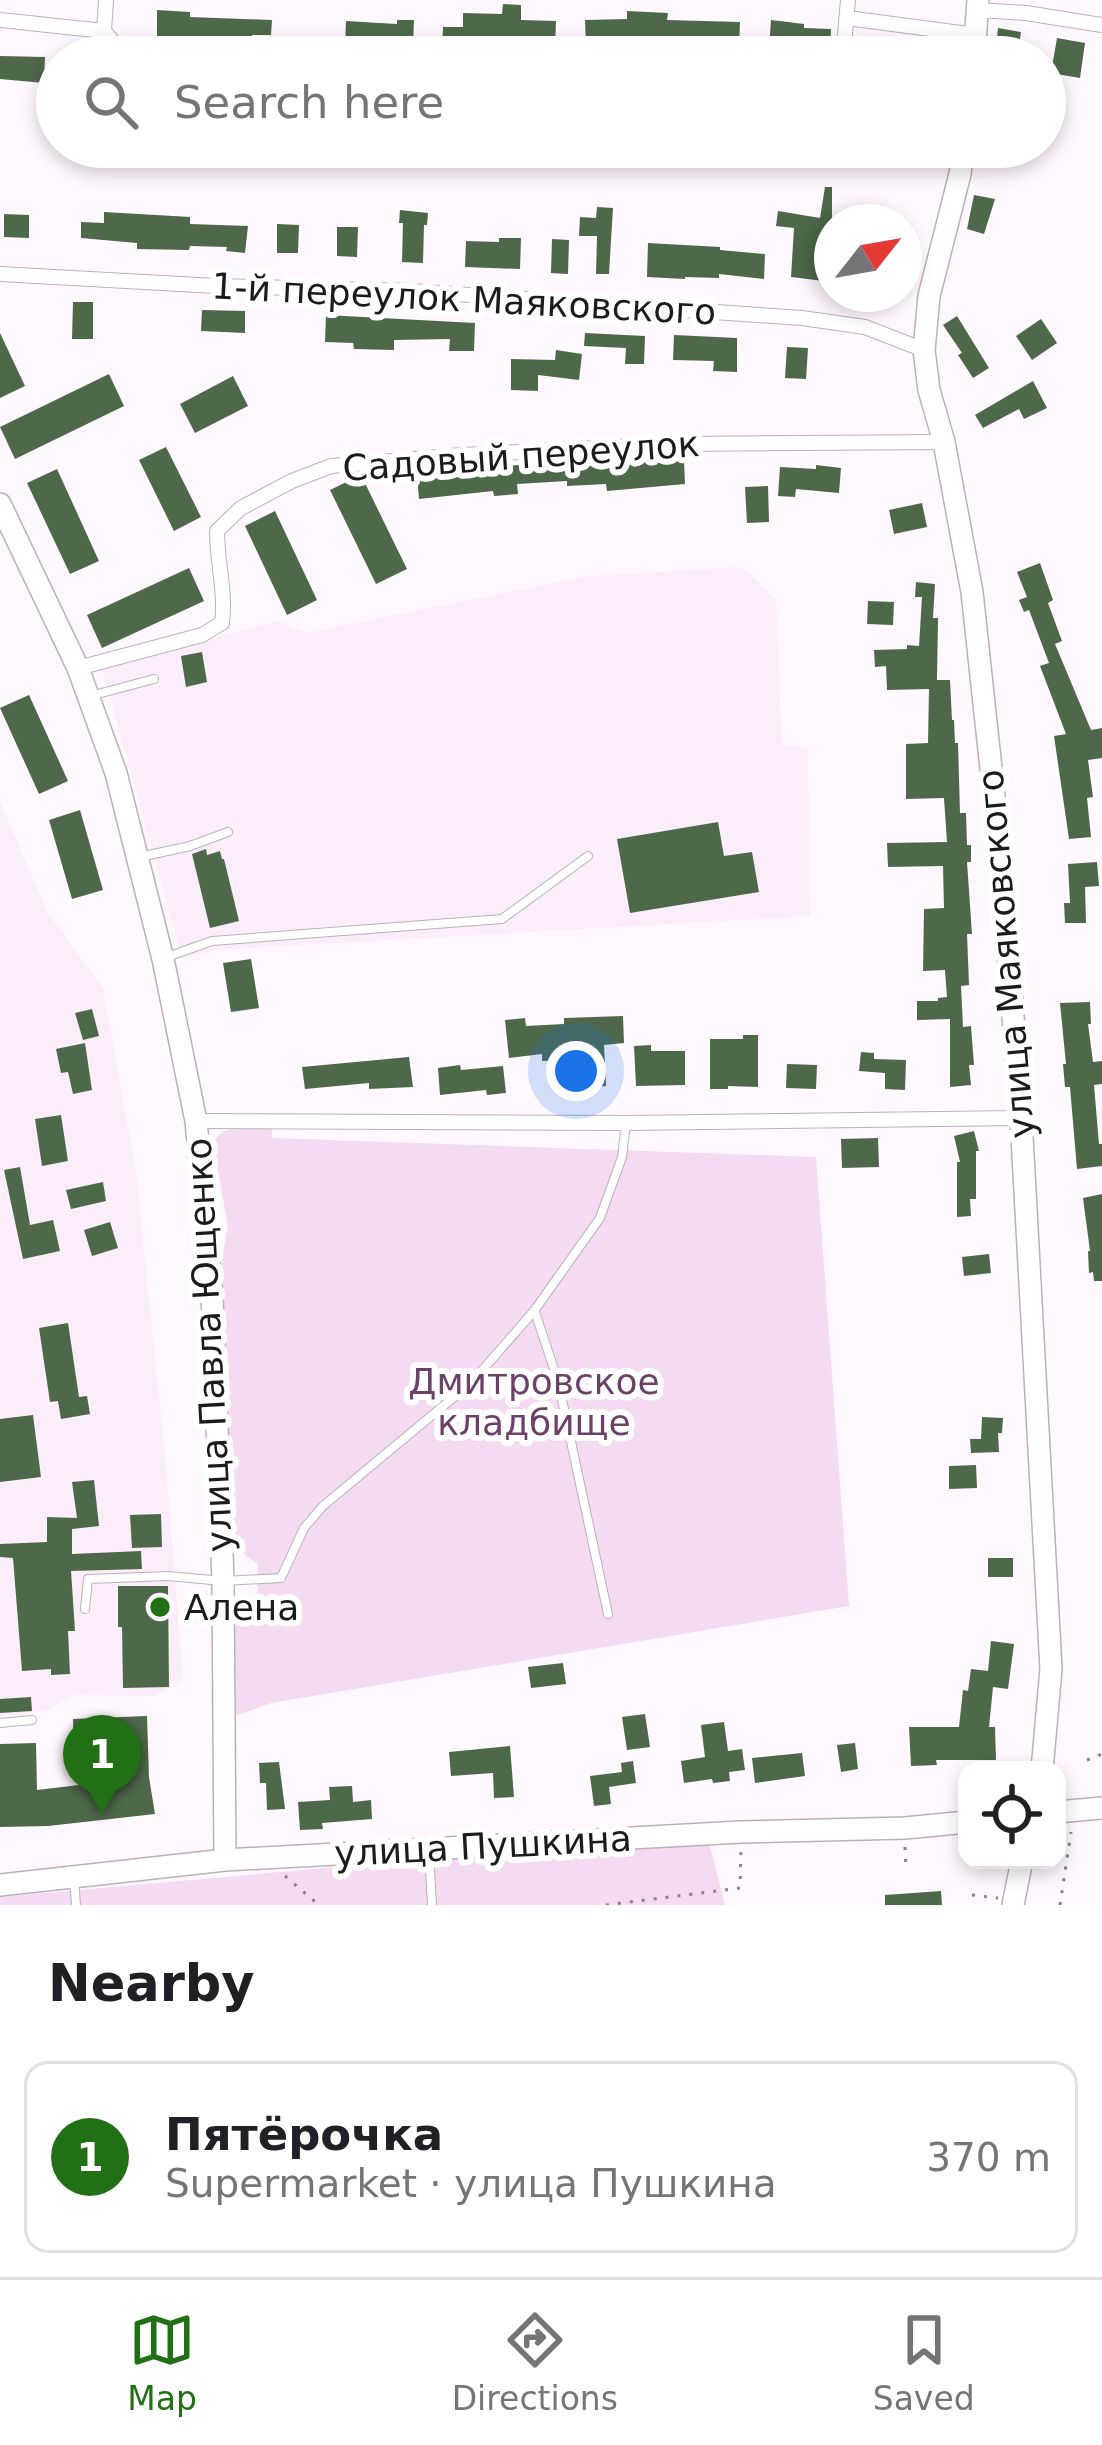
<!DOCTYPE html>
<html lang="en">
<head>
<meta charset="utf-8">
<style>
  :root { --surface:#fff; --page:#f2f2f2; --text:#202124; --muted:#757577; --line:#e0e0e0; --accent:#227016 }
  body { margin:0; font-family:"DejaVu Sans",sans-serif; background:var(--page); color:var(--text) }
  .controls { position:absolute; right:36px; bottom:36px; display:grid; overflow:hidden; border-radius:24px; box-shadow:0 6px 18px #0003 }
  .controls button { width:108px; height:108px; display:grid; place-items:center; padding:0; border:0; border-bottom:3px solid var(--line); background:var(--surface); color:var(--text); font:60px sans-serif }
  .compass { position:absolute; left:814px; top:204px; width:108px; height:108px; border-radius:50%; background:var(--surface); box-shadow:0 6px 18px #0003; rotate:59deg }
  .you { position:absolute; left:576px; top:1071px; width:42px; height:42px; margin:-30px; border:9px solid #fff; border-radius:50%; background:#1a73e8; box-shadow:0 0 0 18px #1a73e833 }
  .badge { display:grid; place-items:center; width:78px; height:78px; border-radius:50%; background:var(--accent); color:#fff; font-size:39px; font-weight:700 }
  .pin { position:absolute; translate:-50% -99px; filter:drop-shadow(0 3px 6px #0008) }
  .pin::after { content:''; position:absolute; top:63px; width:42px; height:36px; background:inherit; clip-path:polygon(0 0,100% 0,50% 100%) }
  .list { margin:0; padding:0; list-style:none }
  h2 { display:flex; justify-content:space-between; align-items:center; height:156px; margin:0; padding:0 48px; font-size:51px }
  h2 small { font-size:39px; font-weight:400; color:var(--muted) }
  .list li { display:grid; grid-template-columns:78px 1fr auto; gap:36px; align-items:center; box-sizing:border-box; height:192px; margin:0 24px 24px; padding:0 24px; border:3px solid var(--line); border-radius:24px }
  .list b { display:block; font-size:45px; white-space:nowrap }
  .list p { margin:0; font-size:39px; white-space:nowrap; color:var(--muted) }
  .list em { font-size:39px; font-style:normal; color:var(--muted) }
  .icon { flex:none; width:66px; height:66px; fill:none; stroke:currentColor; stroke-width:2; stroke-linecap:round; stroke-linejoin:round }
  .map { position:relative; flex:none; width:1102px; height:1905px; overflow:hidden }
  .search { position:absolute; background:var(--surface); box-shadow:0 6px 18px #0003; left:36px; right:36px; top:36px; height:132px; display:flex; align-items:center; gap:30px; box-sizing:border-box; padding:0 42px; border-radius:66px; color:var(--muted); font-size:45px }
  .sheet { height:372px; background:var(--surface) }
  nav { display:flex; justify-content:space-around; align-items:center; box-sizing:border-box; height:168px; border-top:3px solid var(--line); background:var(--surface); font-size:33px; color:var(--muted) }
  nav a { display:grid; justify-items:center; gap:6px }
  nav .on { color:var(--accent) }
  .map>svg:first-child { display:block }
</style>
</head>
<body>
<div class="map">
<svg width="1102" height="1905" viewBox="0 0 1102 1905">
  <rect width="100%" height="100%" fill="#fff8fe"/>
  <path fill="#fcedfa" d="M743 567 776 599 782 746 808 748 810 916 216 950 182 959 102 668 278 621 307 633 588 576Z
    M0 802 48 913 103 988 136 1173 166 1465 183 1679 154 1696 75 1695 47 1710 0 1717Z"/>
  <path fill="#f4dbf1" d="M272 1126V1138L816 1157 849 1606 271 1703 236 1716 235 1630 239 1617 257 1601 258 1564C241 1553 235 1546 231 1527L222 1259 228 1226 213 1144C222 1122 251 1127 272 1126Z
    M707 1834 725 1905H0V1897Z"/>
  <path fill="#4e684a" d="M503 4 521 5V20L556 21 555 48 480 44 442 47 443 27H463V13L502 14Z
    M157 10 190 12V17L272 20 271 35H252V39H157Z
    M627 11 668 13 667 20 740 22 739 48H586L585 20 627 19Z
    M397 20H414L413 46 361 43V46H345L346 21 397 24Z
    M771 20 804 24V28L831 29 830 53 815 52V46L787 43 786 50 769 49Z
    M998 28 1021 32 1017 57H1000L1002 47 996 46Z
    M1057 38 1085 43 1080 78 1051 73Z
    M0 56 45 57 44 83 0 79Z
    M825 187H832V282L791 277 794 228 776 226 778 211 820 218Z
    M974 195 995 199 984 234 967 229Z
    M597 207 613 208 609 274H596L597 236H579L580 217 596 218Z
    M400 210 428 213 427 225H424L423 263 402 262 403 223H399Z
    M104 212 190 217V224L248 226 245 253 226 251 227 247 190 246 189 250 137 249V243L81 238V222L104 223Z
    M4 214 29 215V238L4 237Z
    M277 224 299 225 298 253H277Z
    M337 227H358L357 257 337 256Z
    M499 238H521L520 269 465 267 466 241 499 242Z
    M552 239 569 240 568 274 551 273Z
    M648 243 720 247V250L765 254 764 279 719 274V278L685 277V279L647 277Z
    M73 302H93V339H72Z
    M202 310 245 311V333L201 331Z
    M326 315 475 323 474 351H449L450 339 394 340V350L354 349 353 343 325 342Z
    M957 316 989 368 973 378 958 355 962 353 943 325Z
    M1041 319 1057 343 1032 360 1016 336Z
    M0 333 25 386 0 398Z
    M585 333 645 336 644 364H625L626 348 584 346Z
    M674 335 737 338V372L713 371 714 361 673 360Z
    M787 347 808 348 806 379 785 378Z
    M556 350 582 354 579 380 538 375V391L511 390V359L555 360Z
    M109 374 124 406 15 459 0 427Z
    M233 376 248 406 195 433 180 404Z
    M1033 381 1047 408 1024 419 1019 409 983 428 975 415Z
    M166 447 201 517 174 531 139 460Z
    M654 456 655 462 684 460 685 484 607 491 606 484 567 486V481L517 484 518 494 494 496 493 491 419 499 417 475 558 461V466L637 463V457Z
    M816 465 841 468 839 493 796 489 795 497 778 496 780 467 816 469Z
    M57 469 99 561 70 574 27 483Z
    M361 475 407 569 376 584 330 490Z
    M768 486 769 522 747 523 745 487Z
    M922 503 927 527 894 534 889 510Z
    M275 511 317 600 287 615 245 526Z
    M1040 563 1053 600 1048 603 1062 641 1055 644 1091 730 1102 728V758L1088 760 1093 797 1087 798 1091 837 1069 839 1054 736 1066 734 1040 666 1049 663 1029 610 1024 612 1019 600 1027 597 1017 572Z
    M189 568 204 601 102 648 87 615Z
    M916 582 935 584 933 618H938L937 680H950L952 720H954L955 743H958L960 813H966L967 845H971V862H967L972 934H967L969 985 961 986 963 1027 971 1026 974 1065H969L971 1085 950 1087V1019L917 1020V1001H938V998L947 997 945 970 923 971 924 909 944 908 943 866 888 867 887 843 947 842 944 798 906 799V744L928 743 929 689 887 690 886 666 875 667 874 650 907 649V645L919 646 922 597H915Z
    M868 601 894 602 893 625 867 624Z
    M202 652 207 682 186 687 181 656Z
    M29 695 68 781 39 794 0 708Z
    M80 810 103 890 72 899 49 820Z
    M718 822 724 856 752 852 759 892 630 913 617 839Z
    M206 849 207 855 220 851 222 859H224L239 921 210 928 192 854Z
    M1097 862 1099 886 1085 887 1086 923H1065L1064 903H1070L1068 864Z
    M251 959 259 1008 231 1012 223 963Z
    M1090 1002 1091 1024H1088L1093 1062 1102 1061V1084L1094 1085 1099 1144H1102V1166L1077 1169 1070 1087H1065L1063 1064H1066L1060 1003Z
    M92 1009 99 1036 83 1040 75 1013Z
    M623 1016 624 1043 604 1045 606 1086 584 1088 582 1060 542 1061V1054L509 1058 505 1020 525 1018 526 1026 564 1024V1018Z
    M743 1035H758V1087L728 1086V1089H710V1039H743Z
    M85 1043 92 1090 73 1094 68 1072 61 1073 56 1049Z
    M651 1045V1051H685V1085L636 1086 634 1046Z
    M861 1052 874 1053V1059L906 1060 905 1090 885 1089V1073L859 1071Z
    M409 1057 413 1087 369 1089V1083L305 1089 302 1067Z
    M787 1064 817 1065 816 1089 786 1088Z
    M460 1065 461 1070 503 1066 506 1093 487 1095 486 1090 440 1095 438 1068Z
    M61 1115 68 1161 42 1166 35 1119Z
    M974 1131 979 1151H976V1199H970L971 1216 957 1217V1162H960L954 1136Z
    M878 1138 879 1167 842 1168 841 1139Z
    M20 1167 30 1225 53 1220 60 1251 23 1259 4 1170Z
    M103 1182 106 1201 71 1209 66 1190Z
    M1102 1194V1281H1094L1093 1272 1089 1273 1088 1251H1090L1083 1198Z
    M110 1222 118 1248 92 1256 84 1230Z
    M989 1254 991 1273 964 1276 962 1257Z
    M68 1323 79 1397 87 1396 90 1414 61 1419 58 1401 50 1402 39 1328Z
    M33 1415 41 1477 0 1482V1419Z
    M982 1417 1003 1418 1002 1433H998L999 1452 971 1453 970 1439H981Z
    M976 1465 977 1488 949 1489V1466Z
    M94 1480 99 1526 72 1529V1554L141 1551 142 1569 71 1571 75 1631H68L70 1674 51 1675V1669L22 1671 13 1558 0 1557V1544L47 1542V1517L77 1518 72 1482Z
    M161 1514 162 1547 132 1548 130 1515Z
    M988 1558H1013V1577H988Z
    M118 1586H168L169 1687 123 1688 122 1627H118Z
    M991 1641 1014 1644 1008 1689 993 1687 989 1727H995L996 1760H936L937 1765 911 1766 909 1727H959L963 1690 968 1691 971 1669 988 1671Z
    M563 1663 566 1684 531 1688 528 1667Z
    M31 1697 32 1711 0 1713V1699Z
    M645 1714 650 1747 627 1750 622 1717Z
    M147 1716 149 1777 155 1814 48 1826 0 1827V1744L36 1743 37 1790 129 1779 127 1750 74 1752 73 1719Z
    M724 1722 728 1751 742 1749 745 1770 729 1772 730 1781 713 1783 712 1779 684 1783 681 1761 705 1757 701 1725Z
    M855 1743 858 1769 841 1772 837 1745Z
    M510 1746 514 1797 494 1798 493 1773 451 1776 449 1752Z
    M802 1753 805 1776 755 1783 752 1758Z
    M633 1761 636 1783 609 1787 611 1804 594 1806 590 1776 622 1772 621 1763Z
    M279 1762 285 1809 267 1810 266 1783H260L259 1763Z
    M352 1786 353 1802 371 1800 372 1819 322 1823 323 1829 300 1830 298 1802 330 1800 329 1787Z
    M941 1891 942 1905H885V1895Z"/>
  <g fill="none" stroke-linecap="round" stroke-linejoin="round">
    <defs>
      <path id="lane" d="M90 696 154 679
        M140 857 190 846 228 832
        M164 958 212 941 502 919 588 856
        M535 1312 558 1381 608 1614
        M85 1609 88 1579 168 1576 223 1581 281 1578 304 1528 323 1506 472 1382 534 1311 600 1218 622 1157 626 1123
        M0 1723 32 1720
        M429 1853 432 1905
        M74 1879 76 1905"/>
      <path id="street" d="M106 0 104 31 115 44 140 57
        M977 10 1026 13 1102 25
        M847 18 976 35
        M0 20 104 31
        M843 57 848 0
        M0 274 216 286 411 291 802 318 865 327 924 350
        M78 668 202 635 222 623C226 591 217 563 217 531L241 508 292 481 331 466 462 455 675 444 944 442
        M196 1121 626 1123 1021 1118"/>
      <path id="secondary" d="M974 57 978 0
        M963 147 960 174 929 296 924 350 929 390 944 442 972 592 1000 852 1021 1118 1051 1669 1042 1770
        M0 504 78 668 116 773 163 959 196 1121 212 1296 223 1581 225 1860
        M1057 1812 1102 1808
        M0 1885 225 1860 741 1832 905 1828 967 1822
        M1013 1905 1022 1860"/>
    </defs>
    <use href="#lane" stroke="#b9b1b8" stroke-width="10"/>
    <use href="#street" stroke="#b9b1b8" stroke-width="16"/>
    <use href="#secondary" stroke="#b9b1b8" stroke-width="24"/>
    <path stroke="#878287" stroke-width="3" stroke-dasharray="3 9" stroke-linecap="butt" d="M1087 1760 1102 1754
      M905 1847 906 1870
      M285 1876 319 1905
      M972 1895 998 1898
      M606 1905 740 1888 741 1851
      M1060 1905 1071 1832"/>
    <use href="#lane" stroke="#fff" stroke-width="8"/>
    <use href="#street" stroke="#fff" stroke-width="14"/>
    <use href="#secondary" stroke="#fff" stroke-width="21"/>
  </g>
  <circle fill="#227016" stroke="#fff" stroke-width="4.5" cx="160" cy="1607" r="12"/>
  <g text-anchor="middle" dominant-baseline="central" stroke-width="12" stroke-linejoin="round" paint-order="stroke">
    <g font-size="36" fill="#1d1a1d" stroke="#fff">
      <text transform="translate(464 299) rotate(3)">1-й переулок Маяковского</text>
      <text transform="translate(521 456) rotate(-4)">Садовый переулок</text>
      <text transform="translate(1006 954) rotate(-95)">улица Маяковского</text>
      <text transform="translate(209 1345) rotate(-93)">улица Павла Ющенко</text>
      <text transform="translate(483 1846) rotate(-3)">улица Пушкина</text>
    </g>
    <g font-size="36" fill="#6d406a" stroke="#fff">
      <text x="534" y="1381">Дмитровское<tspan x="534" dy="41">кладбище</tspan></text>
    </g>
    <g font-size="36" fill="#1d1a1d" stroke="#fff" text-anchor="start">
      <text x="184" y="1607">Алена</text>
    </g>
  </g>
</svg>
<div class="controls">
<button><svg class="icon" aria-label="locate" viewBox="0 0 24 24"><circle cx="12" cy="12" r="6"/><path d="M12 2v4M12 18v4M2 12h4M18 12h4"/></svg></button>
</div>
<svg class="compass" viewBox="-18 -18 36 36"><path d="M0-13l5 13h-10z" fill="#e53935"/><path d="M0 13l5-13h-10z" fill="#757577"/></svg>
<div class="you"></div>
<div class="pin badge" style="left:102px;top:1814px">1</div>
<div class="search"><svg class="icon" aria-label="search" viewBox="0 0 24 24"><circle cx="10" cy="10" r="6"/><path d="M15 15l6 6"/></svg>Search here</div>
</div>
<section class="sheet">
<h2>Nearby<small></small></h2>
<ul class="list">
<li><span class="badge">1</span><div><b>Пятёрочка</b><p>Supermarket · улица Пушкина</p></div><em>370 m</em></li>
</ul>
</section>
<nav>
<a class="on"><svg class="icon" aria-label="map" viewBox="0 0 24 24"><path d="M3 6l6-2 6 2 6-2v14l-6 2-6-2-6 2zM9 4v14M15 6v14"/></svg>Map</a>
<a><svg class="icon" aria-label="directions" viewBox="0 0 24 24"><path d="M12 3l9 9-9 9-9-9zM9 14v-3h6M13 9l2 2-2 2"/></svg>Directions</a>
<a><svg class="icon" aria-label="saved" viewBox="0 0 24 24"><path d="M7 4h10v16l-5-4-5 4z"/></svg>Saved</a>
</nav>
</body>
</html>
